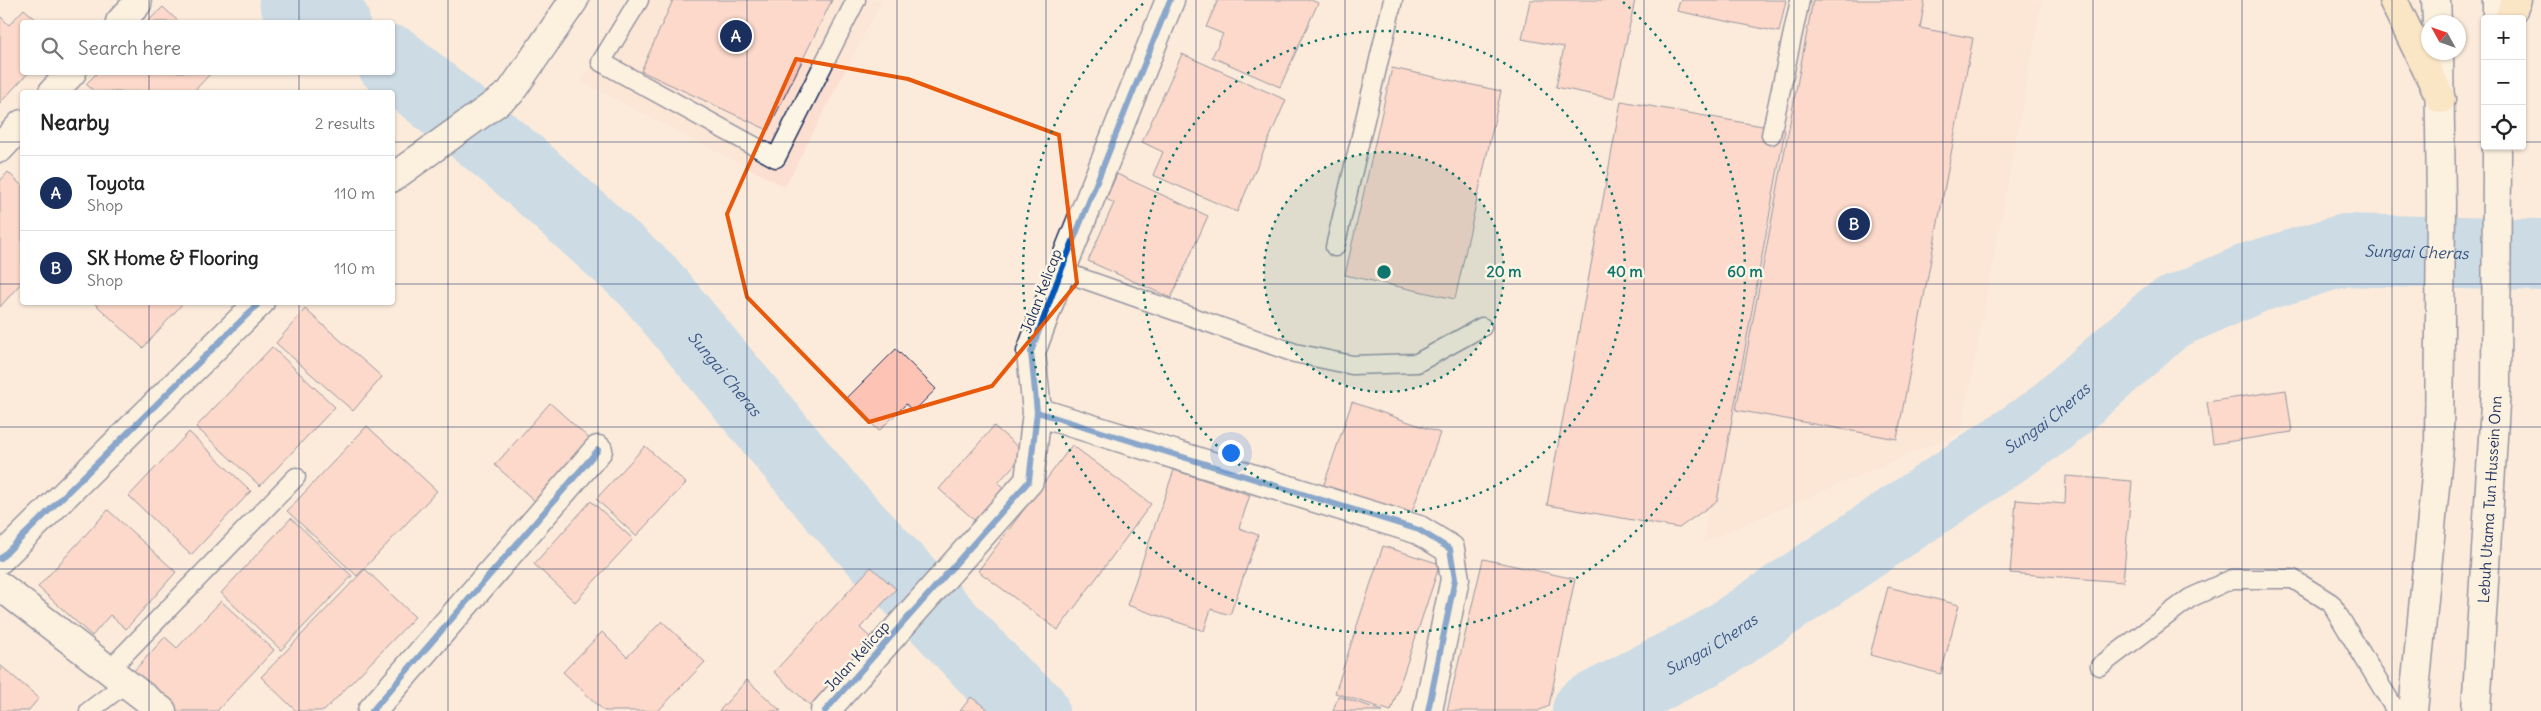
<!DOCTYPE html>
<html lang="en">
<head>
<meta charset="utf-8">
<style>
  :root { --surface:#fff; --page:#f6f6f6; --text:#222; --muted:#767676; --line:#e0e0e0; --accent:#1b2f5e }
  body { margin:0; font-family:Delius,sans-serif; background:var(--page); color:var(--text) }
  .controls { position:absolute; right:15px; top:15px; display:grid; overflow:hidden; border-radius:5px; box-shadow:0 1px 4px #0004 }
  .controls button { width:45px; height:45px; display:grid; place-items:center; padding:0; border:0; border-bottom:1px solid var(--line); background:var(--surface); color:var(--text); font:25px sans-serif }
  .compass { position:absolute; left:2421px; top:15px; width:45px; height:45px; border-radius:50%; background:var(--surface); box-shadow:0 1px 4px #0004; rotate:310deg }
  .you { position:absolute; left:1230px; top:452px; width:18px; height:18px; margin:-12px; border:4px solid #fff; border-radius:50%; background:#1a73e8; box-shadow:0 0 0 8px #1a73e833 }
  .badge { display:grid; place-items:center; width:32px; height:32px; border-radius:50%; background:var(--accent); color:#fff; font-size:16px; font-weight:700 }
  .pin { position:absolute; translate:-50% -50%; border:2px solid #fff; box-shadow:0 1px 5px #0006 }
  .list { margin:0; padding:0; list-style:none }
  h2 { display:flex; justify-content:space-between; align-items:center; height:65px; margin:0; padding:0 20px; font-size:21px }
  h2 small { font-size:16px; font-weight:400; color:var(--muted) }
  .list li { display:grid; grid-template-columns:32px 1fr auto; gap:15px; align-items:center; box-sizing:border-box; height:75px; padding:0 20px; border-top:1px solid var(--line) }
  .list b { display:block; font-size:19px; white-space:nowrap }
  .list p { margin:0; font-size:16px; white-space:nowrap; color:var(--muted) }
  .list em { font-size:16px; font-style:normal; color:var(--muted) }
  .icon { flex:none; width:28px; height:28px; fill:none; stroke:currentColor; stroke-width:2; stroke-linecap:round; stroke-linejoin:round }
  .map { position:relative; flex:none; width:2541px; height:711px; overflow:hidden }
  .search { position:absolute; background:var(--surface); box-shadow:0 1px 4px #0004; left:20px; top:20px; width:375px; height:55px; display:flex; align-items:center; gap:12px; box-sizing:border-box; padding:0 18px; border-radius:5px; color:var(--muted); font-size:19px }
  .panel { position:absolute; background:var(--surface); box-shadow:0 1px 4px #0004; left:20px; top:90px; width:375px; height:215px; border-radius:5px }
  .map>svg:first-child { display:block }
</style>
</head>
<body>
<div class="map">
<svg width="2541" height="711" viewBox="0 0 2541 711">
  <rect width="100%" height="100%" fill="#fcebdb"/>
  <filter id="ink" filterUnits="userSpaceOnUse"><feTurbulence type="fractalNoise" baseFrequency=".02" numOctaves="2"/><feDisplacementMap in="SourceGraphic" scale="10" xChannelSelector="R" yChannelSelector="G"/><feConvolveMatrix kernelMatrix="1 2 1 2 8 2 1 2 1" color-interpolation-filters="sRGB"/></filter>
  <g filter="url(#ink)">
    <path fill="#fcdfd0" d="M631 0H882L785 187 581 81Z
      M1810 0H2042L1961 432 1703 542Z"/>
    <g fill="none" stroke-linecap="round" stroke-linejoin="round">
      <g stroke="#94c8f1" stroke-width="72">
        <path d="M295 0 334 22"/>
        <path id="s1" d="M392 61 522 168 648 281 833 504 1009 691 1033 711"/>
        <path id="s2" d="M1588 711 1713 646 2049 420 2167 315 2255 277 2345 250 2541 255"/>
      </g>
    </g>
    <path fill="#fdc3b5" stroke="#1b2f5e" d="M673 0H832L768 130 641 71Z
      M1218 0H1311L1318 3 1280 87 1212 57 1223 34 1206 27Z
      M1530 0H1635L1614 99 1556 87 1564 47 1522 39Z
      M1680 0H1786L1779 32 1677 11Z
      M1813 0H1925L1920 28 1973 38 1897 439 1736 410Z
      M163 7 179 22H147Z
      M24 9 39 22H22V72H29L0 103V16L9 25Z
      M1182 54 1286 100 1237 212 1153 175 1163 152 1142 142Z
      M1392 68 1501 91 1455 299 1345 275Z
      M98 72H212L193 92H95L86 84Z
      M1621 101 1785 130 1717 501 1679 528 1547 505Z
      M8 172 22 186V282L0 307V181Z
      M1117 174 1208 216 1171 298 1088 261 1114 203 1106 199Z
      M93 302H184L143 348Z
      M305 309 382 377 353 411 276 343Z
      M272 347 335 407 260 486 196 427Z
      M896 349 936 389 913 412 906 404 879 431 847 398Z
      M2286 390 2292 432 2213 444 2207 402Z
      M1352 402 1440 433 1408 523 1321 493Z
      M550 403 592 441 537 503 495 465Z
      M367 426 437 491 357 576 287 511Z
      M994 426 1025 453 998 483 1013 497 985 529 939 489Z
      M189 432 251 491 191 555 129 496Z
      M1072 445 1151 504 1058 630 978 571Z
      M645 446 686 483 636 536 596 499Z
      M1174 470 1250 495 1239 528 1258 535 1230 615 1211 609 1204 631 1127 605Z
      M2066 476 2132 481 2123 582 2010 573 2016 500 2065 504Z
      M591 501 633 539 575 602 534 564Z
      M108 510 176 572 126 629 110 615 92 636 38 587Z
      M291 518 352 576 281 650 221 593Z
      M1383 546 1440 564 1391 711 1335 693Z
      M1483 559 1575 579 1549 706 1538 711H1447Z
      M871 567 896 589 860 628 880 646 816 711 774 672Z
      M365 569 415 617 324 711H296L261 677Z
      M1888 587 1959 605 1941 674 1870 655Z
      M221 601 274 650 217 711H173L132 673 165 637 177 648Z
      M662 621 705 662 658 711H604L563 672 602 632 627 657Z
      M0 665 39 698 28 711H0Z
      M747 680 781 711H719Z
      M1338 696 1383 711H1333Z
      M971 697 990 711H960Z"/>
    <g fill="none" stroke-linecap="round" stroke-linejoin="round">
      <defs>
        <path id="lane" d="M639 0 601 62 776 158 856 0
          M1771 135 1800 0
          M1335 247 1393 0
          M1061 271 1295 353 1352 365 1417 363 1482 327
          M2100 666 2190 598 2232 579H2293L2331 603 2396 711
          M109 670 296 477
          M89 711 126 683"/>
        <path id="street" d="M120 22 137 4
          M53 92 72 72
          M0 148 22 124
          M392 178 510 93 574 0
          M1037 412 1419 530 1450 549 1455 579 1428 711
          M0 559 260 302
          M0 586 162 711
          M372 711 598 450
          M825 711 1029 481 1037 412 1031 352 1061 271 1170 0"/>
        <g id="secondary">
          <path d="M2436 0 2437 22"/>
          <path d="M2497 19V0"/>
          <path d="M2413 711 2439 446 2441 204 2439 52"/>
          <path id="s3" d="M2476 711 2496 389 2497 146"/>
        </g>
        <path id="highway" d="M2393 0 2441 99
          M2509 19 2517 0"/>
      </defs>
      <use href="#lane" stroke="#1b2f5e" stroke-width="21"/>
      <use href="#street" stroke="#1b2f5e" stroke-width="31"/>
      <use href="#secondary" stroke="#1b2f5e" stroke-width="31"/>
      <use href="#highway" stroke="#1b2f5e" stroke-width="31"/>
      <use href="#lane" stroke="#fcf5e5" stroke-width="18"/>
      <use href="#street" stroke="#fcf5e5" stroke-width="28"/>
      <use href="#secondary" stroke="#fcf5e5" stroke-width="28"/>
      <use href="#highway" stroke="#f8deab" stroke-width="28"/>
      <defs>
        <path id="cycleway" d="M1037 412 1419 530 1450 549 1455 579 1428 711
          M0 559 260 302
          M372 711 598 450
          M825 711 1029 481 1037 412 1031 352 1061 271 1170 0"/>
      </defs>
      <use href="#cycleway" stroke="#fcf5e5" stroke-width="9"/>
      <use href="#cycleway" stroke="#0057b8" stroke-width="6"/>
    </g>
  </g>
  <path d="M0 0H2541V711H0ZM796 59 908 79 1059 135 1077 283 992 386 869 422 747 297 727 214Z" fill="#fcebdb" fill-opacity=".55" fill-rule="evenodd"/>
  <path fill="none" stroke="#e8590c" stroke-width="4" stroke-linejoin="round" d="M796 59 908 79 1059 135 1077 283 992 386 869 422 747 297 727 214Z"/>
  <path fill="none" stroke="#1b2f5e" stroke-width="1" stroke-opacity="0.55" d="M149 0V22M299 0V22M448 0V711M598 0V711M747 0V711M897 0V711M1046 0V711M1196 0V711M1345 0V711M1495 0V711M1644 0V711M1794 0V711M1943 0V711M2093 0V711M2242 0V711M2392 0V711M149 72V92M299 72V92M0 142H22M392 142H2485M2522 142H2541M0 284H22M392 284H2541M149 302V711M299 302V711M0 427H2541M0 569H2541"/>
  <circle cx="1384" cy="272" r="120" fill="#0f766e" fill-opacity=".12"/>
  <g fill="none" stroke="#0f766e" stroke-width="2.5" stroke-dasharray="2.5 5">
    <circle cx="1384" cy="272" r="120"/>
    <circle cx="1384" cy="272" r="241"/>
    <path d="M1623 2A361 361 0 1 1 1145 2"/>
  </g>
  <g text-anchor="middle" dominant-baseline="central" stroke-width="5" stroke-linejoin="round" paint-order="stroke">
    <g font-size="15" fill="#1b2f5e" stroke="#fcf5e5">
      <text transform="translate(1041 291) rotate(-69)">Jalan Kelicap</text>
      <text stroke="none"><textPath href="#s3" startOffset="212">Lebuh Utama Tun Hussein Onn</textPath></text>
      <text transform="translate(857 656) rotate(-48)">Jalan Kelicap</text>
    </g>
    <g font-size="16" font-style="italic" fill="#395583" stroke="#fcf5e5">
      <text stroke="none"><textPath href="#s2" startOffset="965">Sungai Cheras</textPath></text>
      <text stroke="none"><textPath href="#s1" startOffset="458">Sungai Cheras</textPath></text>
      <text stroke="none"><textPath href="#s2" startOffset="545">Sungai Cheras</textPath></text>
      <text stroke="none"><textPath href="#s2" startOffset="140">Sungai Cheras</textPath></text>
    </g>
  </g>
  <circle cx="1384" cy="272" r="8" fill="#0f766e" stroke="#fcf5e5" stroke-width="2.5"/>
  <g font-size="15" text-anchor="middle" font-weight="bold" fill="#0f766e" stroke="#fcf5e5" stroke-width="5" stroke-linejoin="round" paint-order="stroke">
    <text x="1504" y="277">20 m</text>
    <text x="1625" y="277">40 m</text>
    <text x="1745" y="277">60 m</text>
  </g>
</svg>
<div class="controls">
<button>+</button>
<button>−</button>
<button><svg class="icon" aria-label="locate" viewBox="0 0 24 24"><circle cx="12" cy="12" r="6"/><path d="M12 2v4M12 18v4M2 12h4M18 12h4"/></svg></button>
</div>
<svg class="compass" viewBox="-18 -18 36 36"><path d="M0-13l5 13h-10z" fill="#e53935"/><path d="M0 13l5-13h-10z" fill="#767676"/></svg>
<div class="you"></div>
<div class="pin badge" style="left:736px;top:36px">A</div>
<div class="pin badge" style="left:1854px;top:224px">B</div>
<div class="search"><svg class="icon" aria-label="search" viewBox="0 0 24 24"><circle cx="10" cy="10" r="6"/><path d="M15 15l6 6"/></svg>Search here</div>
<section class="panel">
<h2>Nearby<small>2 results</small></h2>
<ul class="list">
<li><span class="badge">A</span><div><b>Toyota</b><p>Shop</p></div><em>110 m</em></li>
<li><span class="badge">B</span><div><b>SK Home &amp; Flooring</b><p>Shop</p></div><em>110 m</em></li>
</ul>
</section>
</div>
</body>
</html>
